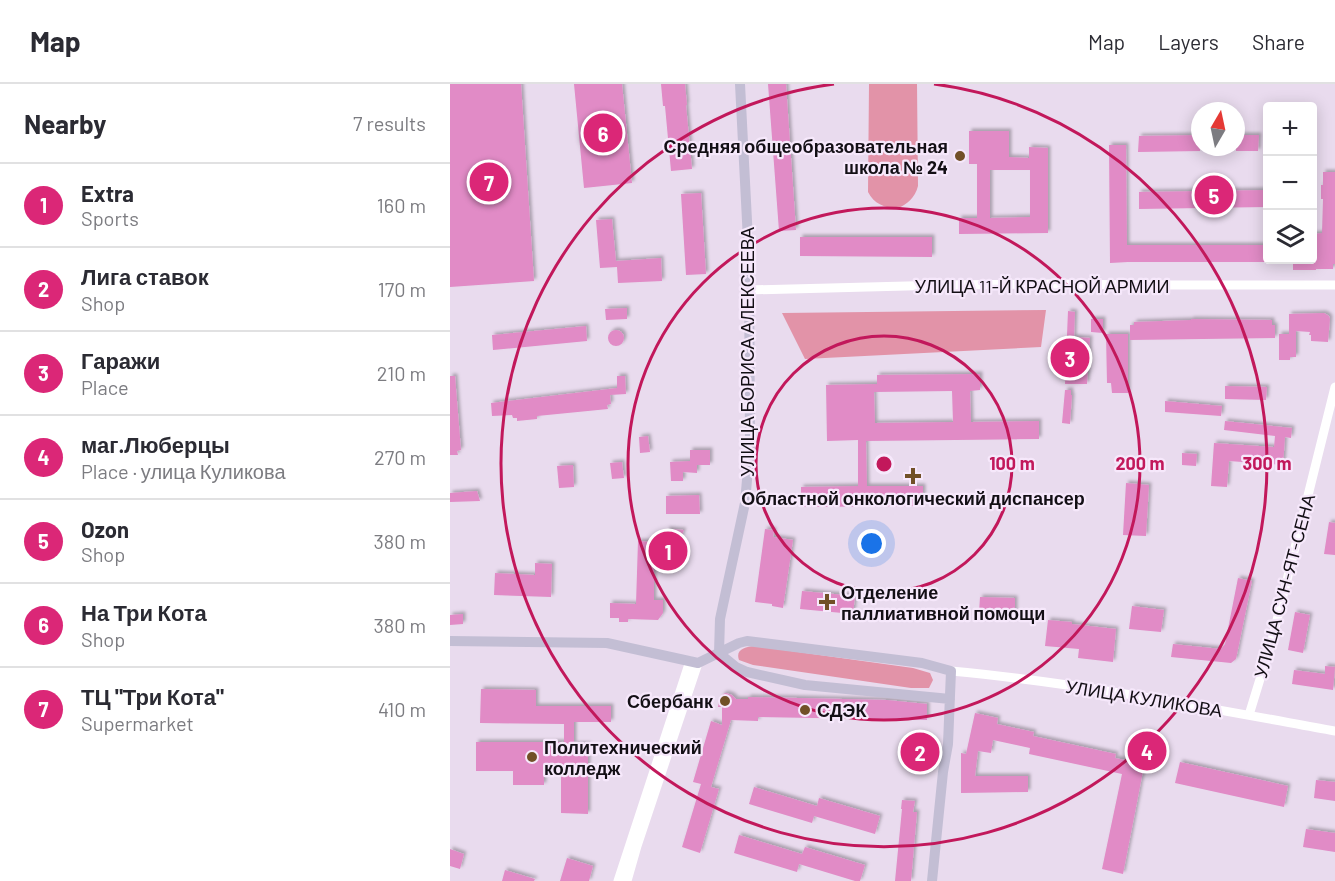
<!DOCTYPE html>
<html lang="en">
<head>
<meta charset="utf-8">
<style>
  :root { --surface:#fff; --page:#f2f2f3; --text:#2b2b33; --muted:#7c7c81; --line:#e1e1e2; --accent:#db2777 }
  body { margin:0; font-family:Barlow,sans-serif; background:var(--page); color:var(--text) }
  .controls { position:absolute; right:18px; top:18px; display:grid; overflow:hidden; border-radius:6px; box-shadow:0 3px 15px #0003 }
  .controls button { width:54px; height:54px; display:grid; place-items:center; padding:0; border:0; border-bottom:2px solid var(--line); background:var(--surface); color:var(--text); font:30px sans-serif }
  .compass { position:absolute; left:741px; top:18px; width:54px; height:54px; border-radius:50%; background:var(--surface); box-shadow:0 3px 15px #0003; rotate:9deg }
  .you { position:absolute; left:422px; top:460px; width:21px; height:21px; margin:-15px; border:4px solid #fff; border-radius:50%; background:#1a73e8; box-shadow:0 0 0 9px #1a73e833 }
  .badge { display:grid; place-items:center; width:39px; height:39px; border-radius:50%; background:var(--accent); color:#fff; font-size:20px; font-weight:700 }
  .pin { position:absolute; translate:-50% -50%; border:3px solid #fff; box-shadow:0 2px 6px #0006 }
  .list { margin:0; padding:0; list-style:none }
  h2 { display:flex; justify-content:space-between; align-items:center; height:78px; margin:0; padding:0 24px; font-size:26px }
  h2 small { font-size:20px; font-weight:400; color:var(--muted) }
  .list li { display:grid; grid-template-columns:39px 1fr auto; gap:18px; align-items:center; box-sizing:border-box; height:84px; padding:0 24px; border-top:2px solid var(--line) }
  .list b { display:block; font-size:22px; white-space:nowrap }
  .list p { margin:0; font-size:20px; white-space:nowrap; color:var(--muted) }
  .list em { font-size:20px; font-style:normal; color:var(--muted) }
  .icon { flex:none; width:33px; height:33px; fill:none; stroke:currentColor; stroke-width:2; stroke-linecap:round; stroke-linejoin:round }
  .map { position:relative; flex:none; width:885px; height:797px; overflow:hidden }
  header { display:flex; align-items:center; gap:36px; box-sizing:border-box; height:84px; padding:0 30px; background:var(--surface); border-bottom:2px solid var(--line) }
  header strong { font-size:28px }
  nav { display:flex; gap:33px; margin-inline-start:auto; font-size:21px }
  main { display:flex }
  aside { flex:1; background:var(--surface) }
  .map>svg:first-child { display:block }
</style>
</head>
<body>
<header>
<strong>Map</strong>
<nav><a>Map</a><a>Layers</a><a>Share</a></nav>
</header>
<main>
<aside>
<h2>Nearby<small>7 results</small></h2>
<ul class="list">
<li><span class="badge">1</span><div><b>Extra</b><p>Sports</p></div><em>160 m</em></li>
<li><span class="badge">2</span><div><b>Лига ставок</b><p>Shop</p></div><em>170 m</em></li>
<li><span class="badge">3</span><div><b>Гаражи</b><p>Place</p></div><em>210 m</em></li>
<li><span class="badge">4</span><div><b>маг.Люберцы</b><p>Place · улица Куликова</p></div><em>270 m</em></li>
<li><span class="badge">5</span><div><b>Ozon</b><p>Shop</p></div><em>380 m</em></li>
<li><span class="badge">6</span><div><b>На Три Кота</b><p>Shop</p></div><em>380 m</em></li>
<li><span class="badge">7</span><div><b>ТЦ &quot;Три Кота&quot;</b><p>Supermarket</p></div><em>410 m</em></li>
</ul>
</aside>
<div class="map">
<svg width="885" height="797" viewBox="0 0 885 797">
  <defs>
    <filter id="shadow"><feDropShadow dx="2.5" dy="-2.5" stdDeviation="1.5" flood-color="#0004"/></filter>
  </defs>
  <rect width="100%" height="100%" fill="#e9dbee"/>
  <path fill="#e293a8" d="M419 0H467L468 102C465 114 457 120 447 125 434 123 424 120 418 108Z
    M596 226 591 263 355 275 332 229Z
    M304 562 463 584 480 589 483 596 479 604H461L303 581 289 576C285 565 296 563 304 562Z"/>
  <path fill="#e18bc6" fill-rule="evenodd" filter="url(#shadow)" d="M0 0H71L84 197 0 203Z
    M124 0H172L182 99 134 104Z
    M211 0H235L237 21H236L242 85 221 87 215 22H213Z
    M318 0H336L346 146 329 147Z
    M519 47H559V73L579 74V63L598 64V149L509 150V134H527V80H519ZM540 86H580V133L540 134Z
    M750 51V67L688 68 689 52Z
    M786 51H809L808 67H786Z
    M659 61H676L677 161H818V178H678L660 179Z
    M873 88H885V180H883V185H866V186H843V180H862V150L872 149 873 115H871V101H873Z
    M815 106 816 123 689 125V108Z
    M251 109 256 190 236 191 231 110Z
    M162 135 166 177 211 174 212 197 168 199 167 183 150 184 146 136Z
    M350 153H482V173L350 172Z
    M177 224V235L156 236 155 225Z
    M618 227 625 228 624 253 640 254 637 300H615Z
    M874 229 879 232 880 235 878 258 861 257V251H859L860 248 846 247V273H840V276H829V250H839V230Z
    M641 235H653V249L641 248Z
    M741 235 822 236V241H825V254L680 256V241H684V238L741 236Z
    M136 242 137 257 43 266 42 251Z
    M158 254a8 8 0 1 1 16 0a8 8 0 1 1-16 0Z
    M656 250H678V309H662L661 299H657Z
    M530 290V306L520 307 521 338 589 337V355L416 357 417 402H473V422L351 423V403L408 402V356L377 357 376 301 427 300V291ZM502 307 503 338 425 339 424 308Z
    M0 292H5L11 366 7 367 8 371H0Z
    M167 292H175L176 310 160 311 161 320 157 321 158 325 87 332V335L67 337V334H63L62 331 42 332 41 319 167 304Z
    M775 302 817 303 816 316 775 315Z
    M615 306H621V311H622L620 340 612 339Z
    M715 317 772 322 771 332 715 328Z
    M775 337 842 344 841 354 835 353 833 381 779 377 777 403 761 402 764 359 824 363 825 352 774 346Z
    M198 352 200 368 190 369 189 353Z
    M240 366H260V381H247V389L233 388V397H221L220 378 240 377Z
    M732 369 747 370 746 382 732 381Z
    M172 378 174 394 162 395 160 379Z
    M123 381 124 403 109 404 107 382Z
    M676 399 699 401 696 452 673 451Z
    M27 407 30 417 0 418V409Z
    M249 411 250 430H216V412Z
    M879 438 885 439V471L874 470Z
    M217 445 234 446 226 465 221 464 220 473 204 472V516H213V529L208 536 178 535V538H169V534H160V519L186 520 188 457 202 458V461L217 462Z
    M315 445 324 446 323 453 343 456 333 524 322 522V520L305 518Z
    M85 479 102 480 101 513 44 511 45 489 85 491Z
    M788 494 802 497 786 575 781 579 721 573 723 560 771 565 775 560Z
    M352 507 405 512 403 530 350 525Z
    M530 513 565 514V530L529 529Z
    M682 522 714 526 711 548 679 545Z
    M845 528 860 531 853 569 838 566Z
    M13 530V540L0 541V531Z
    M598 536 622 538V540L666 545 663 578 628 574 629 565 595 562Z
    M875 582 885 583 883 606 842 600 844 586 875 590Z
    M31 605 86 606V622H161V638H124V660H138V730L111 729V689L94 688V701H63V687H26V658H114V640L30 639Z
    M276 609 282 611 286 615H298V613L437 616 477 620V636L308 633V637L281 636 261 703 269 705 250 769 232 763 251 700 243 698 261 637 272 641V623H268L269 617 273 610Z
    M525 629 548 634 547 640 584 648 583 652 666 670 665 674 684 678 690 659 708 661 703 680 695 677 673 790 652 785 672 690 579 670 580 664 543 656 541 669 528 667 525 692H578V708L511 709V669L516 670Z
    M465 663 485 665 484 684 463 682Z
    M730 678 838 702 834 723 725 699Z
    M866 696 885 698V717L864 714Z
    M304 703 367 722 369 714 430 732 425 750 364 732 362 739 299 720Z
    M452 716 465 717 463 728H467L461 797H445L452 725H451Z
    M856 745 885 749V768L853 763Z
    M289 751 352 770 355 763 415 781 410 797H405L349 780 347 788 284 769Z
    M0 765 14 770 10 785 0 782Z
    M117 774 143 782 139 797H110Z
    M55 786 85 795 84 797H52Z"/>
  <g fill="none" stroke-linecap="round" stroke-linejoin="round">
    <path stroke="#fff" stroke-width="9" d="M299 206 495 201 610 200 687 201H885
      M501 587C630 599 758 624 885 647
      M799 631 822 556 885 303
      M168 797 240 577
      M177 797 187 762 248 579"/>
    <path stroke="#c3bed4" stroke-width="10" d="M0 557 157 559 248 579 289 559 297 557 472 579 501 587 498 660 493 688 482 797
      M269 569 270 535 295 419 300 361 299 176 290 0
      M269 569 286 583 297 588 355 601 500 615"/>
  </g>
  <g fill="none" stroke="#c2185b" stroke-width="3">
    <circle cx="434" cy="380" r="128"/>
    <circle cx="434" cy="380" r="256"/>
    <path d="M484 0A383 383 0 1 1 384 0"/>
  </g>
  <g fill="#715027" stroke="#f6e8fb" stroke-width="2">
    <circle cx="510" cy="72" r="6"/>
    <path d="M460 383h6v6h6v6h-6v6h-6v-6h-6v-6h6z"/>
    <path d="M374 509h6v6h6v6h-6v6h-6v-6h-6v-6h6z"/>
    <circle cx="275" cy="617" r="6"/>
    <circle cx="355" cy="626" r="6"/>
    <circle cx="82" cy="673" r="6"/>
  </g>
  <g text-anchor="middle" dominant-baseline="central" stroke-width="4.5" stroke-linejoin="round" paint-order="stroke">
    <g font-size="18" font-weight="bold" fill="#130f15" stroke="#f6e8fb" text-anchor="start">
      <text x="498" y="62" text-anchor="end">Средняя общеобразовательная<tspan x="498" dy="21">школа № 24</tspan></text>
      <text x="463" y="414" text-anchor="middle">Областной онкологический диспансер</text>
      <text x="391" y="508">Отделение<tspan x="391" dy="21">паллиативной помощи</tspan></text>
      <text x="263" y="617" text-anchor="end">Сбербанк</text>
      <text x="367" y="626">СДЭК</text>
      <text x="94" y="663">Политехнический<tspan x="94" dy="21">колледж</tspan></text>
    </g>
    <g font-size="18" fill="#130f15" stroke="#f6e8fb">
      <text x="592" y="202">УЛИЦА 11-Й КРАСНОЙ АРМИИ</text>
      <text transform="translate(297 268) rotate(-90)">УЛИЦА БОРИСА АЛЕКСЕЕВА</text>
      <text transform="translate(834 502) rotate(-75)">УЛИЦА СУН-ЯТ-СЕНА</text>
      <text transform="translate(694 614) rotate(9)">УЛИЦА КУЛИКОВА</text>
    </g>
  </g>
  <circle cx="434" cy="380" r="9" fill="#c2185b" stroke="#f6e8fb" stroke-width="3"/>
  <g font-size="18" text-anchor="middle" font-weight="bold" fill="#c2185b" stroke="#f6e8fb" stroke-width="4.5" stroke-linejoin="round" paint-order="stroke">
    <text x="562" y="386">100 m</text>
    <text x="690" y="386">200 m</text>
    <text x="817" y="386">300 m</text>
  </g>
</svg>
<div class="controls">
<button>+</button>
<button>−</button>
<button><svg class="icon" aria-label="layers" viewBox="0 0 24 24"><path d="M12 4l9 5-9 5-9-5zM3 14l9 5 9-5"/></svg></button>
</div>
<svg class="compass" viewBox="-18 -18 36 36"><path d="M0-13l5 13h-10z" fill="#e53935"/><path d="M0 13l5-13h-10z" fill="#7c7c81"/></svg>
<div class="you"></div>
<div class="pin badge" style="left:218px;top:467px">1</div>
<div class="pin badge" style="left:470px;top:668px">2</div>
<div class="pin badge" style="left:620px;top:274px">3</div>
<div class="pin badge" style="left:697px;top:667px">4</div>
<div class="pin badge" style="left:764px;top:111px">5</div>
<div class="pin badge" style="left:153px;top:49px">6</div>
<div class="pin badge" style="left:39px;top:98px">7</div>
</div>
</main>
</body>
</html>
